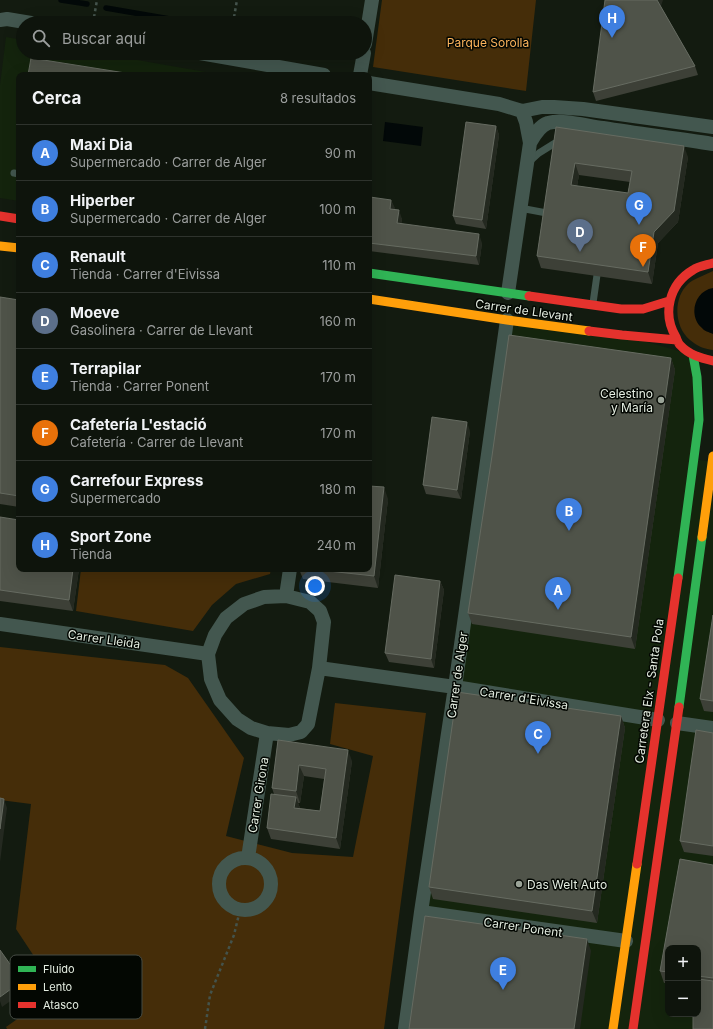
<!DOCTYPE html>
<html lang="es">
<head>
<meta charset="utf-8">
<style>
  :root { --surface:#0e140c; --page:#171d15; --text:#f1f3f6; --muted:#9b9e9d; --line:#2e332d; --accent:#2563eb }
  body { margin:0; font-family:Inter,sans-serif; background:var(--page); color:var(--text) }
  .controls { position:absolute; right:12px; bottom:12px; display:grid; overflow:hidden; border-radius:8px; box-shadow:0 4px 16px #0002 }
  .controls button { width:36px; height:36px; display:grid; place-items:center; padding:0; border:0; border-bottom:1px solid var(--line); background:var(--surface); color:var(--text); font:20px sans-serif }
  .you { position:absolute; left:315px; top:586px; width:14px; height:14px; margin:-10px; border:3px solid #fff; border-radius:50%; background:#1a73e8; box-shadow:0 0 0 6px #1a73e833 }
  .badge { display:grid; place-items:center; width:26px; height:26px; border-radius:50%; background:var(--accent); color:#fff; font-size:13px; font-weight:700 }
  .pin { position:absolute; translate:-50% -33px; filter:drop-shadow(0 1px 2px #0008) }
  .pin::after { content:''; position:absolute; top:21px; width:14px; height:12px; background:inherit; clip-path:polygon(0 0,100% 0,50% 100%) }
  .list { margin:0; padding:0; list-style:none }
  h2 { display:flex; justify-content:space-between; align-items:center; height:52px; margin:0; padding:0 16px; font-size:17px }
  h2 small { font-size:13px; font-weight:400; color:var(--muted) }
  .list li { display:grid; grid-template-columns:26px 1fr auto; gap:12px; align-items:center; box-sizing:border-box; height:56px; padding:0 16px; border-top:1px solid var(--line) }
  .list b { display:block; font-size:15px; white-space:nowrap }
  .list p { margin:0; font-size:13px; white-space:nowrap; color:var(--muted) }
  .list em { font-size:13px; font-style:normal; color:var(--muted) }
  .icon { flex:none; width:22px; height:22px; fill:none; stroke:currentColor; stroke-width:2; stroke-linecap:round; stroke-linejoin:round }
  .map { position:relative; flex:none; width:713px; height:1029px; overflow:hidden }
  .search { position:absolute; background:var(--surface); box-shadow:0 4px 16px #0002; left:16px; top:16px; width:356px; height:44px; display:flex; align-items:center; gap:10px; box-sizing:border-box; padding:0 14px; border-radius:22px; color:var(--muted); font-size:15px }
  .panel { position:absolute; background:var(--surface); box-shadow:0 4px 16px #0002; left:16px; top:72px; width:356px; height:500px; border-radius:8px }
  .map>svg:first-child { display:block }
</style>
</head>
<body>
<div class="map">
<svg width="713" height="1029" viewBox="0 0 713 1029">
  <rect width="100%" height="100%" fill="#131b10"/>
  <path fill="#14240d" fill-rule="evenodd" d="M6 37 23 40V53H97L223 75H19V201L0 198V85Z
    M507 320 622 335 693 355 694 459 713 462V1029H405ZM668 948H698V1014H668Z"/>
  <path fill="#452d09" d="M382 0H536L526 91 373 67Z
    M713 271V350C704 349 697 346 690 340 674 327 673 298 688 284 691 280 707 274 713 271Z
    M81 569H271L270 574 236 584 212 605 193 631 76 611Z
    M0 647 165 665 188 678 244 758 226 836 292 853 353 857 373 756 330 744 335 703 426 713 384 1029H7L6 1027 57 991 16 929 31 804 0 800Z"/>
  <path fill="#020808" d="M385 122 423 127 421 146 383 141Z
    M713 288V334C709 332 704 331 702 328 688 316 694 291 713 288Z"/>
  <g fill="none" stroke-linecap="round" stroke-linejoin="round">
    <path stroke="#020808" stroke-width="5.5" d="M61 0 87 4
      M106 8 193 23"/>
    <path stroke="#44534c" stroke-width="2.5" stroke-dasharray="3 3" stroke-linecap="butt" d="M93 23 97 0
      M233 23 237 0
      M205 1029 210 995 234 935 240 910"/>
    <path stroke="#43574f" stroke-width="7" d="M529 162 539 153 555 143 562 144
      M14 173 19 174
      M520 208 552 214
      M593 303 598 268"/>
    <path stroke="#43574f" stroke-width="14" d="M0 20 7 19 31 23
      M365 44 372 0
      M200 53 324 75
      M360 75 364 53
      M369 83 499 104 522 111 542 107H554L583 109 713 127
      M530 143C534 136 539 126 548 123 564 119 586 126 603 128 639 134 676 138 713 144
      M508 293 530 143 526 122 522 111
      M286 596 310 602 320 611 324 622 319 668 308 724 301 732 289 735 267 733 251 728 237 719 220 700 211 679 208 654 215 635 226 618 244 604 264 597Z
      M286 596 290 569
      M0 624 208 654
      M319 668 455 687 658 720
      M677 723 713 728
      M219 884a26 26 0 1 1 52 0a26 26 0 1 1-52 0Z
      M248 858 267 733
      M421 912 626 941
      M405 1029 421 912 455 687 507 320"/>
    <path stroke="#30b455" stroke-width="9" d="M369 273 529 296
      M678 578 699 420 697 377 693 355
      M679 707 702 537"/>
    <path stroke="#ff9f0a" stroke-width="9" d="M0 246 19 248
      M369 299 507 320 589 331
      M702 537 713 456
      M613 1029 637 864"/>
    <path stroke="#e5322d" stroke-width="9" d="M0 216 19 219
      M713 263C707 265 698 266 693 270 669 284 662 314 676 337 677 340 678 343 680 345 689 355 701 358 713 361
      M529 296 621 309H643L669 301
      M589 331 622 335 677 340
      M637 864 678 578
      M633 1029 679 707"/>
  </g>
  <path fill="#3d4037" fill-rule="evenodd" d="M661 7 695 66 698 75 596 101 593 92Z
    M496 126 499 135 486 229 456 224 453 216Z
    M556 127 688 157 678 222 658 243 652 284 541 268 537 256ZM579 175 630 182 628 193 577 186Z
    M391 200 395 210 402 219 401 224 482 243 479 265 369 251V201Z
    M0 297 19 300V507L0 504Z
    M671 358 675 370 635 649 472 624 468 613Z
    M470 431 461 499 426 494 423 485Z
    M388 499 378 588 303 579 299 569H369Z
    M0 517 19 569H79L73 611 0 601Z
    M440 581 444 590 434 668 389 662 385 653Z
    M713 615V712L704 711 700 699Z
    M621 716 625 728 597 923 433 899 429 887Z
    M713 733V856L684 852 680 841Z
    M278 740 352 761 340 849 271 839 267 828 274 794 272 788ZM304 776 324 779 320 811 300 808 298 803H300Z
    M680 859 713 865V1029H693V1014H698V948H668V983H664L660 971Z"/>
  <path fill="#242920" d="M657 0H663L660 9Z
    M496 126 499 135 486 229 482 220Z
    M684 146 688 157 678 222 658 243 652 284 648 272 654 232Z
    M575 163 579 175 575 197 571 185Z
    M391 200 395 208 394 218 390 209Z
    M399 210 402 219 400 232 397 223Z
    M479 234 482 243 479 265 476 256Z
    M671 358 675 370 635 649 631 637Z
    M467 422 470 431 461 499 457 490Z
    M384 487 388 499 378 588 374 576Z
    M73 569H79L73 611 69 600Z
    M440 581 444 590 434 668 431 659Z
    M621 716 625 728 597 923 592 911Z
    M348 750 352 761 340 849 336 838Z
    M299 765 304 776 300 803 296 791Z
    M296 797 300 808H294Z
    M4 799 7 808 0 862V829Z
    M587 939 591 951 580 1029H574Z
    M22 981 26 990 2 1007 0 1001V997Z"/>
  <path fill="#4f5349" stroke="#666b61" fill-rule="evenodd" d="M605 0H657L695 66 593 92Z
    M31 58 138 75H28Z
    M466 122 496 126 482 220 453 216Z
    M556 127 684 146 674 211 654 232 648 272 537 256ZM575 163 632 171 628 193 571 185Z
    M370 197 391 200 390 209 399 210 397 223 479 234 476 256 369 243Z
    M0 297 19 300V496L0 493Z
    M509 335 671 358 631 637 468 613 492 456Z
    M432 417 467 422 457 490 423 485Z
    M369 486 384 487 374 576 310 569H369Z
    M0 517 19 520V569H73L69 600 0 590Z
    M395 575 440 581 431 659 385 653Z
    M713 615V701L700 699Z
    M457 692 621 716 592 911 429 887Z
    M696 730 713 733V846L680 841Z
    M278 740 348 750 336 838 267 828 271 794 296 797 294 808 320 811 326 769 299 765 296 791 272 788Z
    M0 798 4 799 0 829Z
    M680 859 713 865V978L698 976V948H668V972L660 971Z
    M425 916 587 939 574 1029H409Z
    M0 950 22 981 0 997Z
    M698 979 713 981V1029H693V1014H698Z"/>
  <g fill="#9ba498" stroke="#030702" stroke-width="1.5">
    <circle cx="661" cy="400" r="4"/>
    <circle cx="519" cy="884" r="4"/>
  </g>
  <g text-anchor="middle" dominant-baseline="central" stroke-width="3" stroke-linejoin="round" paint-order="stroke">
    <g font-size="12" fill="#fdb45c" stroke="#030702">
      <text x="488" y="42">Parque Sorolla</text>
    </g>
    <g font-size="12" fill="#e4ede1" stroke="#030702">
      <text transform="translate(524 310) rotate(8)">Carrer de Llevant</text>
      <text transform="translate(104 639) rotate(8)">Carrer Lleida</text>
      <text transform="translate(457 675) rotate(-82)">Carrer de Alger</text>
      <text transform="translate(649 691) rotate(-82)">Carretera Elx - Santa Pola</text>
      <text transform="translate(524 698) rotate(9)">Carrer d'Eivissa</text>
      <text transform="translate(258 795) rotate(-81)">Carrer Girona</text>
      <text transform="translate(523 927) rotate(8)">Carrer Ponent</text>
    </g>
    <g font-size="12" fill="#e4ede1" stroke="#030702" text-anchor="end">
      <text x="653" y="393">Celestino<tspan x="653" dy="14">y María</tspan></text>
      <text x="527" y="884" text-anchor="start">Das Welt Auto</text>
    </g>
  </g>
  <rect x="10" y="955" width="132" height="64" rx="6" fill="#030702" stroke="#464c45" stroke-width="1"/>
  <rect x="18" y="966" width="18" height="6" fill="#30b455"/>
  <rect x="18" y="984" width="18" height="6" fill="#ff9f0a"/>
  <rect x="18" y="1002" width="18" height="6" fill="#e5322d"/>
  <g font-size="11" fill="#e4ede1">
    <text x="43" y="973">Fluido</text>
    <text x="43" y="991">Lento</text>
    <text x="43" y="1009">Atasco</text>
  </g>
</svg>
<div class="controls">
<button>+</button>
<button>−</button>
</div>
<div class="you"></div>
<div class="pin badge" style="left:558px;top:610px;background:#3f7fe0">A</div>
<div class="pin badge" style="left:569px;top:531px;background:#3f7fe0">B</div>
<div class="pin badge" style="left:538px;top:754px;background:#3f7fe0">C</div>
<div class="pin badge" style="left:580px;top:252px;background:#5c6f8a">D</div>
<div class="pin badge" style="left:503px;top:990px;background:#3f7fe0">E</div>
<div class="pin badge" style="left:643px;top:267px;background:#e8710a">F</div>
<div class="pin badge" style="left:639px;top:225px;background:#3f7fe0">G</div>
<div class="pin badge" style="left:612px;top:38px;background:#3f7fe0">H</div>
<div class="search"><svg class="icon" aria-label="search" viewBox="0 0 24 24"><circle cx="10" cy="10" r="6"/><path d="M15 15l6 6"/></svg>Buscar aquí</div>
<section class="panel">
<h2>Cerca<small>8 resultados</small></h2>
<ul class="list">
<li><span class="badge" style="background:#3f7fe0">A</span><div><b>Maxi Dia</b><p>Supermercado · Carrer de Alger</p></div><em>90 m</em></li>
<li><span class="badge" style="background:#3f7fe0">B</span><div><b>Hiperber</b><p>Supermercado · Carrer de Alger</p></div><em>100 m</em></li>
<li><span class="badge" style="background:#3f7fe0">C</span><div><b>Renault</b><p>Tienda · Carrer d'Eivissa</p></div><em>110 m</em></li>
<li><span class="badge" style="background:#5c6f8a">D</span><div><b>Moeve</b><p>Gasolinera · Carrer de Llevant</p></div><em>160 m</em></li>
<li><span class="badge" style="background:#3f7fe0">E</span><div><b>Terrapilar</b><p>Tienda · Carrer Ponent</p></div><em>170 m</em></li>
<li><span class="badge" style="background:#e8710a">F</span><div><b>Cafetería L'estació</b><p>Cafetería · Carrer de Llevant</p></div><em>170 m</em></li>
<li><span class="badge" style="background:#3f7fe0">G</span><div><b>Carrefour Express</b><p>Supermercado</p></div><em>180 m</em></li>
<li><span class="badge" style="background:#3f7fe0">H</span><div><b>Sport Zone</b><p>Tienda</p></div><em>240 m</em></li>
</ul>
</section>
</div>
</body>
</html>
